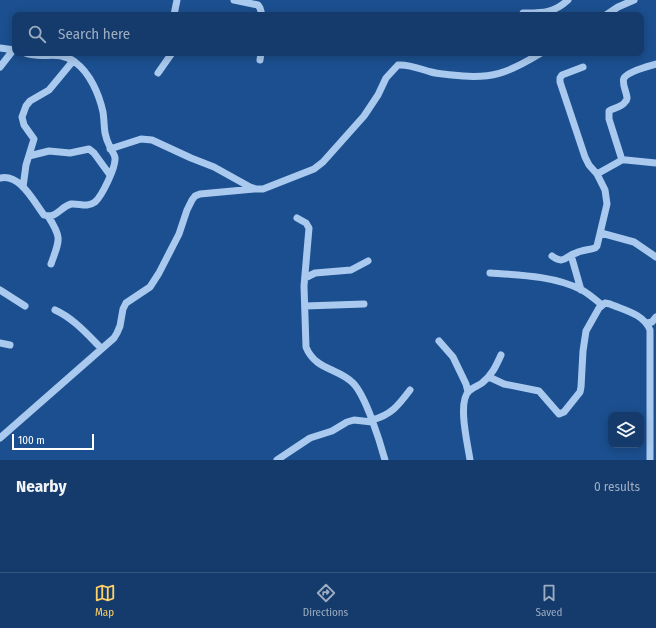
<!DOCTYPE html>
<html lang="en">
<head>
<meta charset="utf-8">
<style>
  :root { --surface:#143b6b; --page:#1d4271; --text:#f1f3f6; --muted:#9dadc1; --line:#33557e; --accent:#ffd166 }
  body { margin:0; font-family:"Fira Sans Condensed",sans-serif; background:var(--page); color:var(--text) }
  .controls { position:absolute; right:12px; bottom:12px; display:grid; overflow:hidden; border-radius:8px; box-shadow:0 2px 10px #0003 }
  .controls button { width:36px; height:36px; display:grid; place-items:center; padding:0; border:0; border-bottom:1px solid var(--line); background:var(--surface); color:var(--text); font:20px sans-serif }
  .scale { position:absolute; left:12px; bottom:10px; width:82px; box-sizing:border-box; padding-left:4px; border:2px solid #fff; border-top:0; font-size:11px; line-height:14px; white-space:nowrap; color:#fff; -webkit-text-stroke:3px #1b4f8f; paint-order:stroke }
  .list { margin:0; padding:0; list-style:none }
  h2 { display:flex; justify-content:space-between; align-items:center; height:52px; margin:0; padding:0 16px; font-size:17px }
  h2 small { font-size:13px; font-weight:400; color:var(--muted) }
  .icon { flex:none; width:22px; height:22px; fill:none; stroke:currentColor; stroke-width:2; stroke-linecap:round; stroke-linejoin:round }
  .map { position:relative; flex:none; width:656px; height:460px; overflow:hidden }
  .search { position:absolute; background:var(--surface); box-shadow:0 2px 10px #0003; left:12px; right:12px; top:12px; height:44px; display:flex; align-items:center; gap:10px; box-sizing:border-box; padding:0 14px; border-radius:8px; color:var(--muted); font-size:15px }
  .sheet { height:112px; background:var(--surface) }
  nav { display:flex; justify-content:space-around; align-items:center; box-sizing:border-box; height:56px; border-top:1px solid var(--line); background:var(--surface); font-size:11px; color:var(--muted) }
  nav a { display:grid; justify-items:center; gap:2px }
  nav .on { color:var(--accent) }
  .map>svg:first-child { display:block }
</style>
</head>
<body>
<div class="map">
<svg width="656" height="460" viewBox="0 0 656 460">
  <rect width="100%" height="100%" fill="#1b4f8f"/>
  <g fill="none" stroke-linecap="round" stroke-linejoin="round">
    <path stroke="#a9c9ee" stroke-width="7" d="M234 0 258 5 260 8 262 15
      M523 13C541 13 553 14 568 0
      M174 15 177 0
      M606 15 618 7 634 0
      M0 48 15 50
      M260 60 261 53
      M0 67 14 49
      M583 67 562 75 560 78V82L585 157 589 165 597 174
      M158 73 172 53
      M110 149 141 139 152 140 191 158 214 167 250 187 256 189H263L314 169 323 162 364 116 378 95 386 78 398 65C409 64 420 69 431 72 438 74 445 74 452 75 492 80 508 73 541 53
      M29 156 49 151 70 153 89 149 94 153 110 175
      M622 160 609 119V111C614 108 622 107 625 102 628 99 627 97 626 93 625 89 622 82 624 78 628 71 649 66 656 64
      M0 178C20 173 34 202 44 215 57 219 60 207 71 204 79 203 87 208 95 202 102 196 116 167 115 158 115 154 111 151 110 147 108 143 106 138 105 133 104 126 104 118 103 112 99 94 90 73 75 62 56 49 45 60 25 53
      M23 187 26 165 34 139 24 125 22 117 26 106 30 101 49 90 73 61
      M48 216C62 238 60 239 51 264
      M297 218 306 223 309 228 304 286 306 347C315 370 338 368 353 383 366 396 380 442 385 460
      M601 233 634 242 656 257
      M571 255 581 290
      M552 256C564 265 565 256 576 253 582 250 589 250 595 248L597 246 607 204 605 190 597 174 622 160H626L656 163
      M490 273C520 275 555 276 582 290 589 294 596 300 602 305
      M305 278 315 273 351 270 368 261
      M0 290 25 306
      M305 306 364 304
      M55 310C73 318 87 334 101 348
      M647 323 652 322 656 317
      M439 341 453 357 466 384 468 392
      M0 343 10 345
      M489 377 504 384 539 391 559 414 564 412 580 392 581 387 583 351 586 331 599 308 605 303 610 304C624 310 644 314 650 330V460
      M372 420C391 415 398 406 410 390
      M0 438 114 338 117 333 120 326 123 309 126 303 150 287 159 273 179 234 187 210 192 200 195 196 200 194 254 189
      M277 460 310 438 332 431 347 422 354 420 372 422
      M470 460C468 445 457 402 469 391 473 387 478 386 482 383 492 375 496 366 501 355"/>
  </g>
</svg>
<div class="controls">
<button><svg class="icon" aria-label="layers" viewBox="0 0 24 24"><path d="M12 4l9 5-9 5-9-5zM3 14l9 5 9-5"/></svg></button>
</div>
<div class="scale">100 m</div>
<div class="search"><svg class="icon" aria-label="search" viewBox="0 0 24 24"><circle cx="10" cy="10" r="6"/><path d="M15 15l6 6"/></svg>Search here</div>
</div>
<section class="sheet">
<h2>Nearby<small>0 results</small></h2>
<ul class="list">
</ul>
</section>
<nav>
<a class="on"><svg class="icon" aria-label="map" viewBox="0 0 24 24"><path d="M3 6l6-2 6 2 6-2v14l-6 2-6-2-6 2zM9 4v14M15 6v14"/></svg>Map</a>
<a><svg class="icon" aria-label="directions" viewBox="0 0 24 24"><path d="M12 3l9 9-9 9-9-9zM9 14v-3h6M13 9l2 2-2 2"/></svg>Directions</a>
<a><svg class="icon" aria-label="saved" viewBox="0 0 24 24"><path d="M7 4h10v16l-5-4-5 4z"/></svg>Saved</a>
</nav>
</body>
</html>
